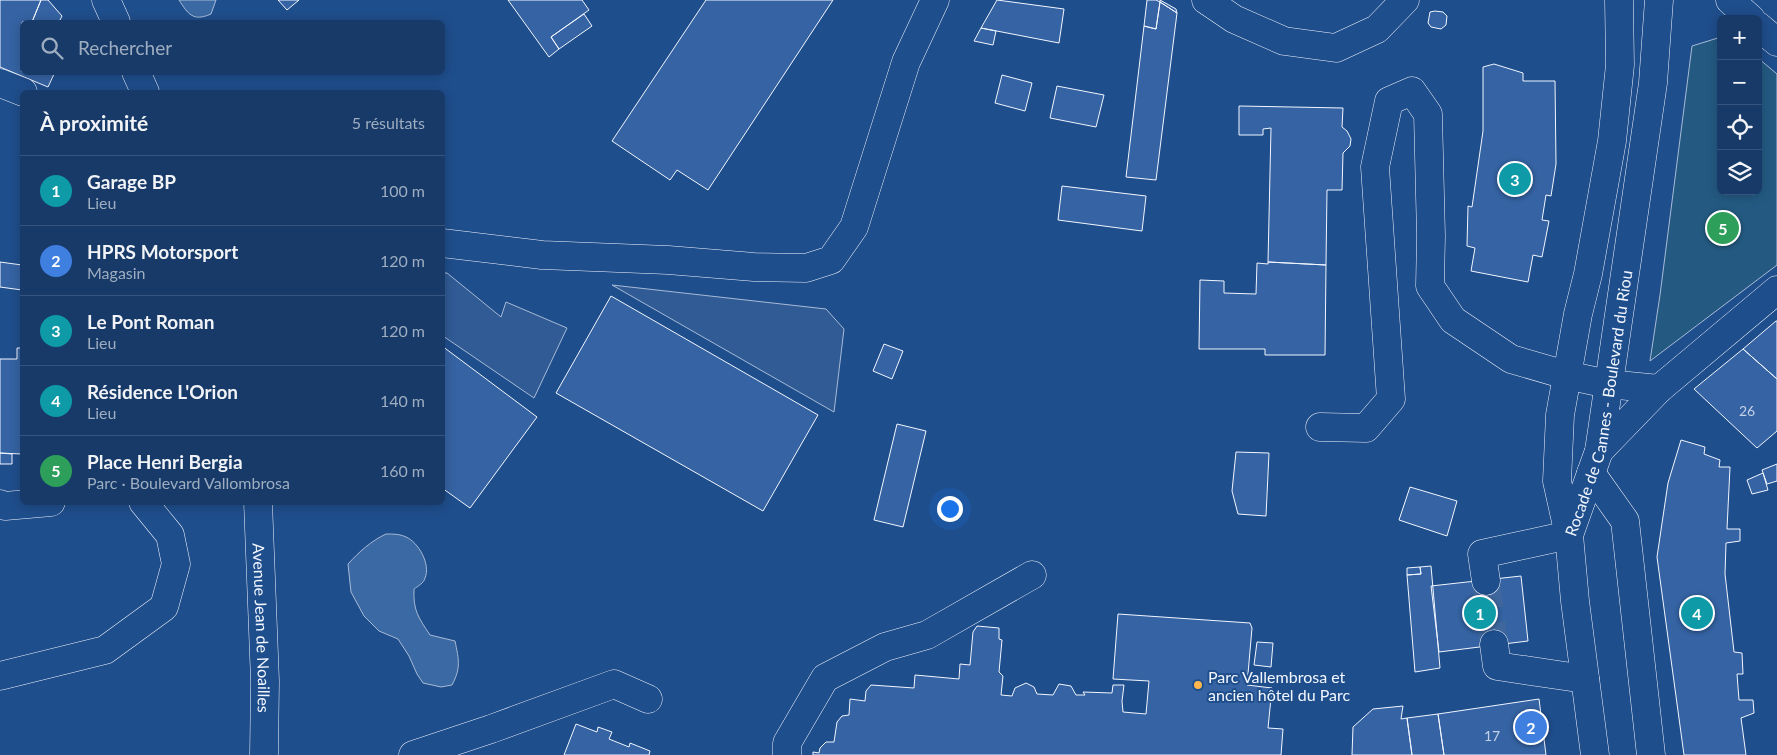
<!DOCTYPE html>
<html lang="fr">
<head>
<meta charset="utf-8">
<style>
  :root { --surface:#173a69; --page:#20416f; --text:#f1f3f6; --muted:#9eadc0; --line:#36547d; --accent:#ffb74d }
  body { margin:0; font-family:Lato,sans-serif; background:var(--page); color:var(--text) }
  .controls { position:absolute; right:15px; top:15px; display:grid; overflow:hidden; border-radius:8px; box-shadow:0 2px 12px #0003 }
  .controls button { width:45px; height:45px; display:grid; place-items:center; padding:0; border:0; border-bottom:1px solid var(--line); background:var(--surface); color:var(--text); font:25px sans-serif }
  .you { position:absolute; left:949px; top:508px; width:18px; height:18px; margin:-12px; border:4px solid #fff; border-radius:50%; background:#1a73e8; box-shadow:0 0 0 8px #1a73e833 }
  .badge { display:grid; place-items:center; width:32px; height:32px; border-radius:50%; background:var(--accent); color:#fff; font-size:16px; font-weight:700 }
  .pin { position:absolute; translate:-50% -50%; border:2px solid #fff; box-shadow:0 1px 5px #0006 }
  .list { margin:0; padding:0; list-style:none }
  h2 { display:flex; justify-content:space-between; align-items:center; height:65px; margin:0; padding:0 20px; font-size:21px }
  h2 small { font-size:16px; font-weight:400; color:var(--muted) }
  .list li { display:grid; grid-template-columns:32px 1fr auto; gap:15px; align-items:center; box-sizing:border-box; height:70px; padding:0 20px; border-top:1px solid var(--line) }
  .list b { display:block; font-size:19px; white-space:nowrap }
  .list p { margin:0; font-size:16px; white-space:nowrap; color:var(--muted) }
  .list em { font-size:16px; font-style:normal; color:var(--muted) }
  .icon { flex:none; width:28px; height:28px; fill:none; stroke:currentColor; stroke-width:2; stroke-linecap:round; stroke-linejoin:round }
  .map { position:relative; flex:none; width:1777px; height:755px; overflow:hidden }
  .search { position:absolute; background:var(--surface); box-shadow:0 2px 12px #0003; left:20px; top:20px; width:425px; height:55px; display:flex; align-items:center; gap:12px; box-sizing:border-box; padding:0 18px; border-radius:8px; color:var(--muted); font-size:19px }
  .panel { position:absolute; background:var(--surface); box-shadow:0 2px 12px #0003; left:20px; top:90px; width:425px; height:415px; border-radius:8px }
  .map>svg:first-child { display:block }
</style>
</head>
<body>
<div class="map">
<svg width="1777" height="755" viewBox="0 0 1777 755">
  <rect width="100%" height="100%" fill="#1f4e8c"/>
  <path fill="#245a82" stroke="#a8bbd7" d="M1721 37V191H1758V58L1777 74V265L1650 361 1660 295 1692 46Z"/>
  <path fill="#305b95" stroke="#a8bbd7" d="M443 273H447L501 317 506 302 567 328 534 398 443 336Z
    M612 285 826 309 844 329 834 412Z"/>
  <path fill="#3b69a3" stroke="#a8bbd7" d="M179 0H216L211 14C193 22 188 14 179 0Z
    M386 534C393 534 400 534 406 537 418 542 431 564 425 578 424 583 418 586 414 589 413 610 418 617 430 635L455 641C459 660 461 668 452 685L441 687 423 683 417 674 409 656 398 639 379 631 364 616 351 592 348 564C359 552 371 541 386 534Z"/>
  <path fill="#3563a3" stroke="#f2f6ff" d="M0 0H41L32 22H22V72H55L48 87 0 67Z
    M41 0H48L62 16 59 22H32Z
    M278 0H299L287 10Z
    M508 0H582L589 10 551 37 559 49 549 57Z
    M706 0H833L708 190 677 170 670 180 612 141Z
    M997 0 1064 9 1059 43 981 28Z
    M1147 0H1156L1160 2 1156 29 1144 26Z
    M1160 0 1176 9 1177 13 1160 2Z
    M1160 2 1177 13 1156 180 1126 177 1144 26 1156 29Z
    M1435 11 1443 12 1447 16 1446 25 1441 29 1431 27 1428 23 1430 12Z
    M584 14 592 26 559 49 551 37Z
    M981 28 996 31 993 45 974 41Z
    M1494 64 1523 73V81H1555L1556 164 1551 196 1546 195 1542 220 1549 221 1542 257 1533 255 1528 282 1471 271 1475 248 1467 246 1468 206 1472 207 1483 131V67Z
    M1002 75 1032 83 1025 111 995 103Z
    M1057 86 1104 95 1096 127 1050 118Z
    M1239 106 1343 108 1342 127 1347 131 1351 139 1350 146 1343 153 1342 190H1327L1326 265 1268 262 1271 128 1263 129V135H1239Z
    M1062 186 1146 196 1142 231 1058 220Z
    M0 262 22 265V290L0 287Z
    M1268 262 1326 265 1325 355H1265V349H1199L1200 280 1224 281V293L1256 294 1257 263 1268 264Z
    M611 296 818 415 763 511 556 393Z
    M1776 321H1777V379L1743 349Z
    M884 344 903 351 892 379 873 371Z
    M442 346 537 417 470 508 442 488Z
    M17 348H22V454L0 453V359H17Z
    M1743 349 1777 379V431L1757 448 1694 389Z
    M897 424 926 431 903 527 874 520Z
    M1681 440 1705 447 1704 454 1720 460 1719 467H1730L1727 529H1740V541L1726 543 1725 574 1734 652 1742 653 1743 674H1737L1739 700H1753L1754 713 1741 718 1746 755H1684L1657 557 1668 483Z
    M1236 452 1269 453 1266 516 1238 514 1232 491Z
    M0 453 12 454V464H0Z
    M1777 464V481L1767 484 1762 470Z
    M1763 473 1768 490 1752 494 1747 480Z
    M1410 487 1457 501 1447 536 1399 520Z
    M1431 566 1440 668 1415 672 1407 575 1421 574 1420 567Z
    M1420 567 1421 574 1407 575V568Z
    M1521 576 1528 641 1439 652 1431 586Z
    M1118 614 1250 623 1252 628 1247 685 1272 688 1268 728 1283 729 1281 755H813V752L819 753 820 748 826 742H834L837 722 842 716 849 715 850 699 865 701 866 691 871 685 914 688 915 675 959 679 960 664 970 665 973 632 977 626 999 628V639L1002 640 999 672 1003 676 1001 695 1012 696 1015 688 1026 683 1034 687 1037 694 1053 695 1059 684 1071 686 1076 695H1085L1083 692 1112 693 1113 685H1124L1122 701 1123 712 1146 714 1149 681 1113 679Z
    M1257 642 1273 643 1271 667 1254 665Z
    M1539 699 1546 755H1444L1438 714Z
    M1403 706 1401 719 1407 718 1412 755H1352L1353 727 1373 709Z
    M1438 714 1444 755H1412L1407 718Z
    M576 724 597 732 598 727 612 732 609 739 629 747 630 743 650 751 649 755H564Z"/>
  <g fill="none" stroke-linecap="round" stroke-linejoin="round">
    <path stroke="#3f679d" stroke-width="28" stroke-dasharray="28 14" stroke-linecap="butt" d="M1486 581 1494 644"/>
    <defs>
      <g id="minor">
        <path d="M106 0 116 22"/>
        <path d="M1206 0 1234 19 1284 41 1336 48 1377 29 1405 0"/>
        <path d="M1730 0 1751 19"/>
        <path d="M1758 26 1777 42"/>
        <path d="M136 72 145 92"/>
        <path d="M0 83 23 92"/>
        <path d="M442 243 542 255 668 260 754 267 806 268 831 260 854 227 906 62 935 0"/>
        <path d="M1320 427 1366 428 1391 399 1375 167 1389 101 1412 91 1428 114 1431 236 1430 286 1453 320 1511 359 1566 375 1608 384 1659 389"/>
        <path d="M1599 451 1659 389 1777 290"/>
        <path d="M1591 473 1625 521 1651 755"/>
        <path id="s1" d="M258 502 265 681 264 755"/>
        <path d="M0 504 5 506 51 502"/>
        <path d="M1486 581 1482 554 1569 535"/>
        <path d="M1494 644 1497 666 1585 679"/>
        <path d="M0 676 105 650 164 607 176 564 170 535 143 502"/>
        <path d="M413 755 491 729 614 684 648 699"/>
        <path d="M787 755V743L825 678 885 647 927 635 1032 575"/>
      </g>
      <g id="highway">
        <path id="s2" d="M1569 535 1599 451 1653 83 1659 0"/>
        <path d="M1595 755 1575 601 1569 535 1557 481 1560 415 1578 314 1588 274 1612 141 1620 65 1619 0"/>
      </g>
    </defs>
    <use href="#minor" stroke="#f2f6ff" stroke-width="29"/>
    <use href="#highway" stroke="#f2f6ff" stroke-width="29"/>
    <use href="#minor" stroke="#1f4e8c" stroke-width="28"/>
    <use href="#highway" stroke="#1f4e8c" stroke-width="28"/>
  </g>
  <circle fill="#ffb74d" stroke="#1f4e8c" stroke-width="2" cx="1198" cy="685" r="5"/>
  <g text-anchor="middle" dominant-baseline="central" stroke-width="4" stroke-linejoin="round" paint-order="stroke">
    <g font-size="14" fill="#c3d1e8">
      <text x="1747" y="410">26</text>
      <text x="1492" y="735">17</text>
    </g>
    <g font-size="16" fill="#f2f6ff" stroke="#1f4e8c">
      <text stroke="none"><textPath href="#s2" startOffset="136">Rocade de Cannes - Boulevard du Riou</textPath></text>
      <text stroke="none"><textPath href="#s1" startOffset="126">Avenue Jean de Noailles</textPath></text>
    </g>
    <g font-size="16" fill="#f2f6ff" stroke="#1f4e8c" text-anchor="start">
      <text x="1208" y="676">Parc Vallembrosa et<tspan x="1208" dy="18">ancien hôtel du Parc</tspan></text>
    </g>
  </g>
</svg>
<div class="controls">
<button>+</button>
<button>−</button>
<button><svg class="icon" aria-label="locate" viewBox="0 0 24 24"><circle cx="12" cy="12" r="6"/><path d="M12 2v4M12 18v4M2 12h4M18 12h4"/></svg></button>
<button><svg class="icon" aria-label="layers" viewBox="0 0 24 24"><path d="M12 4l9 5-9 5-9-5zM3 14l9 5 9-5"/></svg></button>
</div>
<div class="you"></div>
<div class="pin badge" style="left:1480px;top:613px;background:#0f9aa8">1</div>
<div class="pin badge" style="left:1531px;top:727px;background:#3f7fe0">2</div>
<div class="pin badge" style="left:1515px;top:179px;background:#0f9aa8">3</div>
<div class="pin badge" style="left:1697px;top:613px;background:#0f9aa8">4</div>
<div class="pin badge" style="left:1723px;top:228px;background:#2e9e5b">5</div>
<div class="search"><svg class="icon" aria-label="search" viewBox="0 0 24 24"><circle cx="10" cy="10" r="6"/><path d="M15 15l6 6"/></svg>Rechercher</div>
<section class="panel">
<h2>À proximité<small>5 résultats</small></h2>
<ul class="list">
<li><span class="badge" style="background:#0f9aa8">1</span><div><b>Garage BP</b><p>Lieu</p></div><em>100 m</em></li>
<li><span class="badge" style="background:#3f7fe0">2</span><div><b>HPRS Motorsport</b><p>Magasin</p></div><em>120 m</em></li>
<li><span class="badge" style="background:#0f9aa8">3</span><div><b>Le Pont Roman</b><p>Lieu</p></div><em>120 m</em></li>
<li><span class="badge" style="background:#0f9aa8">4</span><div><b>Résidence L'Orion</b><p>Lieu</p></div><em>140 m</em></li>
<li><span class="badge" style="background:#2e9e5b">5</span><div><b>Place Henri Bergia</b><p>Parc · Boulevard Vallombrosa</p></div><em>160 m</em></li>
</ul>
</section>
</div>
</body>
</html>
